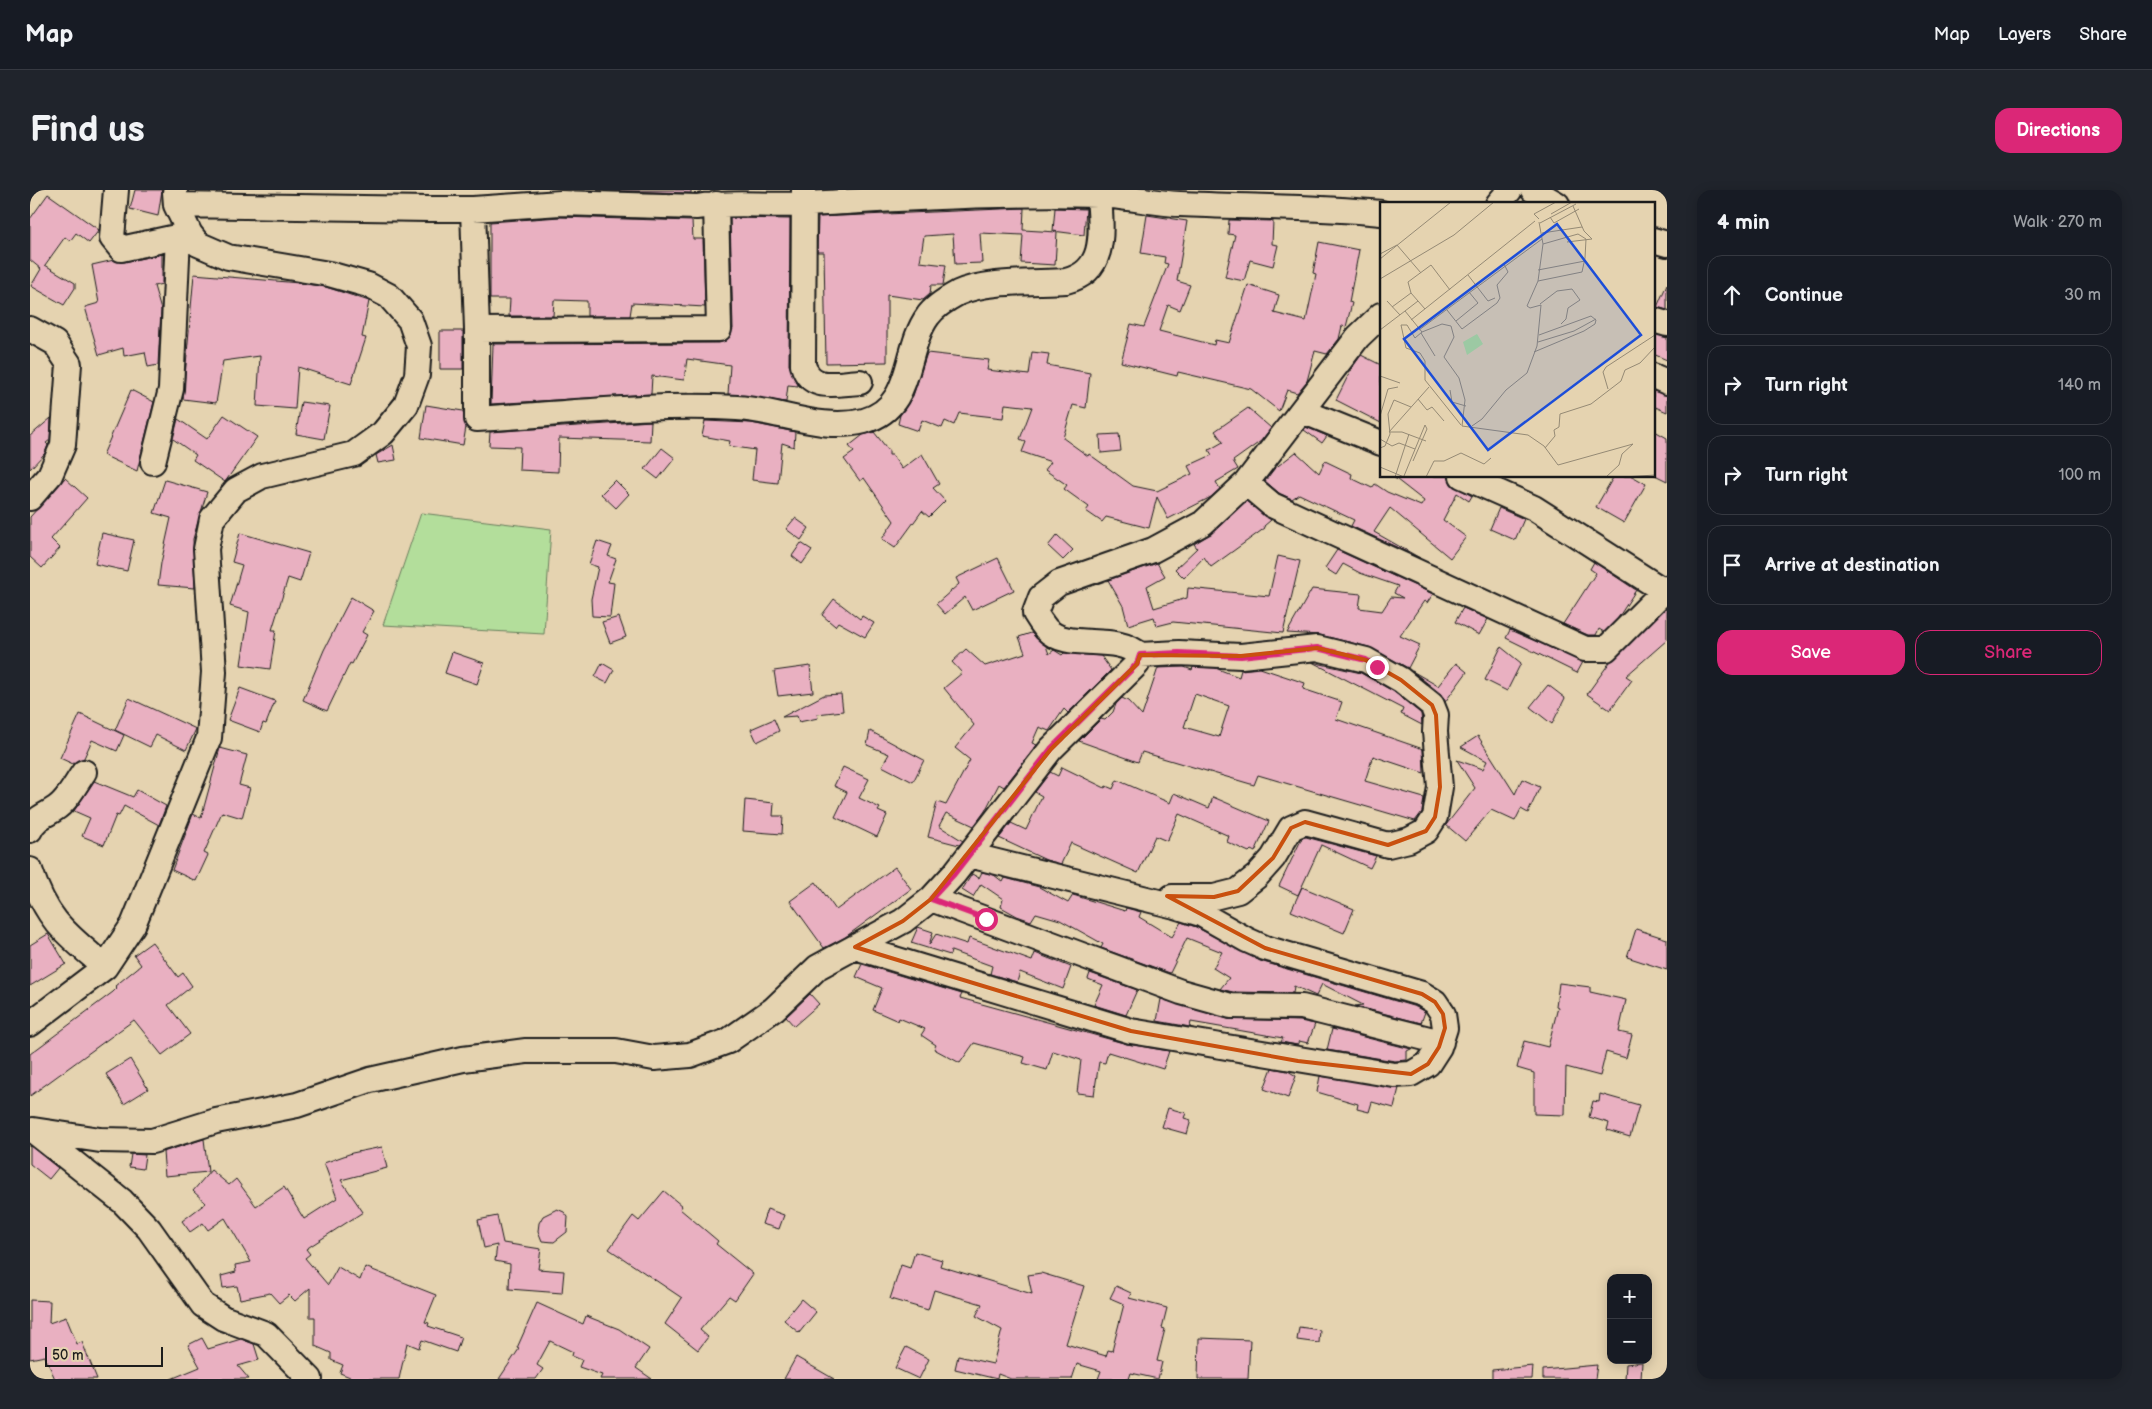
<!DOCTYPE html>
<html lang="en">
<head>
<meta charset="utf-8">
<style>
  :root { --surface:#171b24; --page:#20242c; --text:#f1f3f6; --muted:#9ea1a6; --line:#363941; --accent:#db2777 }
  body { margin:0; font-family:"Balsamiq Sans",sans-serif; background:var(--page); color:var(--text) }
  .controls { position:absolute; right:15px; bottom:15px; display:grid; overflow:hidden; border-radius:10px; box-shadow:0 2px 12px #0003 }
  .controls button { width:45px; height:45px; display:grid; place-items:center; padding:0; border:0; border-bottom:1px solid var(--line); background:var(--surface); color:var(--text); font:25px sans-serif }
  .scale { position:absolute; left:15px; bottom:12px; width:118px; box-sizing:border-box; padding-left:5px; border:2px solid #1c1c1c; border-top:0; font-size:14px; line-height:18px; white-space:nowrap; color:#1c1c1c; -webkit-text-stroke:4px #e5d3b0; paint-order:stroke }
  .stop { position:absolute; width:15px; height:15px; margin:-11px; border:4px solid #db2777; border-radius:50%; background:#fff }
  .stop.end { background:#db2777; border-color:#fff; box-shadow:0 1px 5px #0008 }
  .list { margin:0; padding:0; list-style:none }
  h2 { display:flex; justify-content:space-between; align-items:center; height:65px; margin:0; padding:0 20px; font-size:21px }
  h2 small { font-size:16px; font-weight:400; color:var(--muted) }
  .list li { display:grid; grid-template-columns:32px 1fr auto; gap:15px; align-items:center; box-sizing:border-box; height:80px; margin:0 10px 10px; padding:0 10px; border:1px solid var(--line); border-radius:15px }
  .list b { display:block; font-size:19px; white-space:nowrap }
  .list em { font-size:16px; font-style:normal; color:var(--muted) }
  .actions { display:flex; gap:10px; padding:15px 20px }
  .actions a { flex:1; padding:11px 0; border:1px solid var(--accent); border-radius:15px; text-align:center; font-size:18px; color:var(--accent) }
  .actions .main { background:var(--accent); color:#fff }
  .icon { flex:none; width:28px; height:28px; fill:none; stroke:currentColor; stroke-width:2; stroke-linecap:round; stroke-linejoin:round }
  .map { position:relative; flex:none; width:1637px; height:1189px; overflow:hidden; border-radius:15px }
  header { display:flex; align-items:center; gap:30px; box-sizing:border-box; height:70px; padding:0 25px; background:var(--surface); border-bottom:1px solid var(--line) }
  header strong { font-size:24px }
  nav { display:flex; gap:28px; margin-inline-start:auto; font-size:18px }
  .intro { display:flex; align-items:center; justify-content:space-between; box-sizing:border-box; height:120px; padding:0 30px }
  h1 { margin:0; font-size:35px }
  .button { padding:12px 22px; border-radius:15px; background:var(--accent); color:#fff; font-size:18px; font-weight:700 }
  main { display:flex; gap:30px; padding:0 30px }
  aside { flex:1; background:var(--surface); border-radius:15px; box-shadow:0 2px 12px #0003 }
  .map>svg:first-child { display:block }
</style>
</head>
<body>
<header>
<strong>Map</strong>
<nav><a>Map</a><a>Layers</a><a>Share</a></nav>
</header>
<div class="intro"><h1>Find us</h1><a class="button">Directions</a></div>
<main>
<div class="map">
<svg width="1637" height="1189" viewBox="0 0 1637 1189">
  <rect width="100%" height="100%" fill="#e5d3b0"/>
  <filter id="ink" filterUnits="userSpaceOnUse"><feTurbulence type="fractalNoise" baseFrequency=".02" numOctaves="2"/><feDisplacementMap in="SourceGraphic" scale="10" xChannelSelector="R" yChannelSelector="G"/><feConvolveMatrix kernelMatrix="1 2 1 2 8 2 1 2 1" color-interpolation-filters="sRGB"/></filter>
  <g filter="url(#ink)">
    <path fill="#b3de9b" stroke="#687d5c" d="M391 323 521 339 514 444 353 435Z"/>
    <path fill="#e9b0c1" stroke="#1c1c1c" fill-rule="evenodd" d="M105 0H132L128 26 100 19Z
      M556 0H661V3Z
      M18 4 69 40 59 53 46 43 40 51 35 47 15 75 45 93V98L34 115 1 96 11 79 0 70V29Z
      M994 18 993 40 1027 42 1025 75 991 73 993 45 950 43 952 73 925 74 923 44 894 46 890 72 916 75 913 95H901L900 104 893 110 857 105V172L796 173 794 62H787L788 27Z
      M1025 18 1056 19 1054 45 1023 41Z
      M1117 25 1157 31 1147 91 1160 95 1150 120 1138 115 1129 141 1184 155 1185 150 1199 153 1218 95 1249 105 1244 123 1276 131 1286 84 1283 83 1289 52 1329 60 1319 112 1322 113 1316 137 1312 136 1309 149 1297 164 1285 161 1277 191 1267 203 1257 200 1249 221 1221 199 1148 182 1147 186 1091 172 1101 134 1114 137 1138 74 1134 73 1135 67 1111 63Z
      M530 27 662 31 663 49H673L675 117 602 113 600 126H557V111L524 110 523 126H479L480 109H460V32Z
      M700 28 760 29 759 175 768 194V196L758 195 756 212 698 204 700 175 657 169 654 190 622 186 621 204 461 214 463 154 689 153 696 151 703 139Z
      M1199 30 1243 31 1242 54 1248 55 1243 76 1220 70 1214 91 1195 87 1205 45 1198 44Z
      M132 64V94L124 96 131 120 128 175 118 177 115 162 94 166 93 158 69 165 55 117 69 113 62 75 84 70 94 72Z
      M164 84 269 93 296 97 339 111 332 147 336 148 321 194 268 177 265 219 227 216 230 166 193 171 186 213 153 209Z
      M1637 94V120L1627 117Z
      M410 141H433V179H410Z
      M1623 144 1637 147V170L1623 164Z
      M1002 162 1019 164 1017 175 1060 183 1056 218 1043 215 1033 248 1058 266 1059 264 1103 296 1127 301 1162 284 1158 276 1182 265 1179 260 1193 252 1185 241 1218 218 1241 238 1231 251 1203 271 1208 279 1186 292 1190 299 1181 307 1138 329 1127 307 1119 338 1076 327 1072 332 1056 321 1059 317 1034 299 1037 295 1015 280 1021 272 992 262 996 252 990 249 1002 217 975 214 973 228 929 223 924 235 915 231 912 238 892 230 888 241 868 234 870 225 883 206 897 163 959 170 957 180 999 185Z
      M1331 165 1351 175V233L1306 210 1322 178Z
      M101 200 124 212 107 281 73 265Z
      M1623 201 1637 205V222L1623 216Z
      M271 212 300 216 294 249 266 244Z
      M396 215 433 221 436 237 433 255 391 248Z
      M194 225 227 247 195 292 163 270 166 265 143 249 148 229 177 249Z
      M21 228 20 250 16 253 18 255 15 263 0 279V246Z
      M621 231 620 251 529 248 528 282 489 280 490 257 459 256 460 242Z
      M675 231 721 233 765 242 764 257 752 253 748 293 722 290 725 260 699 256 700 251 672 246Z
      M1276 237 1297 246 1292 253 1274 240Z
      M1623 240 1637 248V291L1623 284Z
      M844 242 859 261V265H862L872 279 892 264 909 294 903 298 915 311 899 327 892 321 865 358 852 349 864 331 834 288 830 291 814 269 824 262 819 256 833 245Z
      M1089 244 1091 261 1071 263 1070 245Z
      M363 255 366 270 348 273 346 265Z
      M632 258 645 268 628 289 615 279Z
      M1266 262 1289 283 1295 271 1322 284 1321 288 1342 298 1345 294 1357 302 1391 316 1394 311 1362 286H1418L1421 294 1442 306 1439 311 1427 303 1413 330 1436 347 1420 368 1360 318 1344 342 1390 368 1321 336 1324 330 1269 304 1262 309 1249 303 1235 291 1244 279Z
      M1584 286H1602L1616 294 1594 333 1566 317Z
      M35 288 57 308 21 349 30 358 12 378 0 367V327Z
      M135 290 177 302 163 349 165 398 128 395 131 373 141 328 124 323Z
      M585 290 599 304 586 318 571 304Z
      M1216 311 1241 330 1234 336 1235 338 1181 377 1174 367 1154 388 1145 379 1167 358 1164 354 1182 343Z
      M1469 318 1494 329 1485 350 1460 339Z
      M765 328 779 338 771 350 756 339Z
      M72 343 104 350 97 381 65 374Z
      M210 343 279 363 270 392 258 388 242 440H246L240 479 211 475 219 422 200 416 212 375 202 372Z
      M1027 345 1043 360 1033 370 1018 356Z
      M567 351 582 356 578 366 586 369 578 392 584 393 580 427 562 426 561 409 568 377 559 374Z
      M771 353 782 360 772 374 762 366Z
      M1307 360 1403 404 1397 413 1394 411 1370 446 1390 455 1378 478 1339 457 1290 445 1257 443 1282 399 1331 404 1329 418 1352 421 1361 407 1373 408 1364 403 1368 396 1330 383 1313 374 1306 385 1295 378Z
      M1248 366 1270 371 1253 443 1143 432 1127 436 1124 427 1098 435 1093 416 1078 390 1127 373 1135 386 1117 396 1124 418 1157 408 1158 398 1239 406Z
      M968 368 984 400 942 420 935 407 915 424 906 414 929 394 926 388Z
      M1564 372 1606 400 1588 428 1574 442 1569 439 1566 445H1558L1533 434 1566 383 1560 379Z
      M321 407 344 421 332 442 337 445 322 474 320 473 297 521 273 510 294 460Z
      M804 409 830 429 832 426 844 433 835 447 808 432 805 436 792 425Z
      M1637 417V450L1596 486 1602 490 1580 520 1557 504 1580 472Z
      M1433 418 1458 429 1449 445 1425 432Z
      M589 427 596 447 580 453 572 432Z
      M1480 440 1553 472 1547 483 1476 448Z
      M1001 443 1016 456 1019 464 1024 460 1032 465 1034 463 1071 466 1081 480 1038 523 1034 519 1019 541 1009 537 1002 553 1007 555 974 597 969 594 955 621 944 636 916 623 909 636 933 651 929 655 898 647 907 612 916 615 940 570 925 558 944 535 914 498 932 483 922 472 936 459 955 476 995 463 989 447Z
      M1471 457 1491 473 1477 501 1455 490Z
      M422 462 454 473 447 494 415 483Z
      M1282 472 1331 483 1363 501 1391 523 1392 535 1371 524 1373 519Z
      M572 473 584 480 577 493 565 487Z
      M1426 473 1437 482 1415 512 1411 504 1382 481 1408 496Z
      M780 476 783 502 748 506 744 481Z
      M1154 477 1162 480 1163 477 1185 478 1209 487 1211 480 1230 478 1275 493 1273 499 1312 512 1306 529 1393 559 1394 583 1343 566 1335 591 1394 608 1392 622 1385 631 1228 585 1224 595 1112 562 1108 572 1049 551 1071 529 1075 530 1083 522 1086 514 1092 508 1098 511 1112 526 1128 478ZM1165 504 1199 516 1189 547 1154 537Z
      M1518 495 1535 508 1522 534 1500 517Z
      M210 498 245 511 236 534 233 533 230 542 198 530Z
      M811 504 813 521 787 524 788 528 769 532 767 526 752 527 794 505Z
      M99 508 166 539 156 560 126 545 120 557 85 540Z
      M50 524 94 545 87 561 62 550 54 568 43 574 30 568Z
      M744 529 749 541 727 552 721 539Z
      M840 541 894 570 883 592 852 576 859 564 837 555Z
      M1448 546 1485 604 1492 589 1510 597 1498 623 1491 619 1485 631 1461 620 1435 651 1416 635 1445 598 1427 570 1453 579 1457 571 1431 557Z
      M190 558 217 565 209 595 220 598 212 628 192 622 174 663 178 665 166 691 142 680 163 624 171 628Z
      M813 577 839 589 829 608 850 618 848 621 857 625 847 647 805 627 817 602 804 596Z
      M1032 577 1075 598 1076 596 1083 599 1087 590 1140 613 1144 603 1179 618 1183 607 1239 631 1225 662 1221 660 1219 662 1197 652 1199 646 1149 624 1137 651 1125 646 1108 683 1041 653 1031 674 1016 670 969 648 981 633 996 640 1012 606 1005 602 1020 582 1028 586Z
      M64 591 103 607 107 600 136 616 129 635 94 616 89 626 86 625 74 655 52 646 60 628 44 621Z
      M715 610 744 613 743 626H753L752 644 713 641Z
      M1276 647 1346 666 1340 678 1291 655 1268 705 1249 696 1272 648Z
      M865 677 881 699 814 748 794 758 760 711 786 692 806 720Z
      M952 682 964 685 973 692 975 688 1009 697 1038 713 1043 705 1095 721 1096 718 1111 722 1109 727 1142 747 1151 732 1166 737 1230 771 1386 817 1395 822 1391 833 1325 816 1333 815 1292 794 1286 806 1264 796 1263 803 1203 802 1190 799 1199 788 1183 778 1192 762 1157 748 1140 783 1071 758 1073 754 1030 730 1006 723 1001 731 987 726 971 717 973 709 951 694 943 707 932 700 942 684 949 688Z
      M1272 697 1324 719 1314 743 1261 721Z
      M888 737 903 742 899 755 906 744 937 754 939 748 1002 771 1005 763 1041 777 1033 799 990 782 987 792 960 784 962 776 921 761 920 765 881 753Z
      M1606 739 1637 749V780L1597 767Z
      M18 744 36 774 0 796V755Z
      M122 752 148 787 153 783 162 796 138 815 160 844 132 865 104 830 0 906V864L83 802 87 798 85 796 111 775 104 765Z
      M832 774 932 804 930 808 1097 854 1139 861 1133 879 1078 862 1075 873 1069 872 1064 905 1047 903 1051 870 1023 861 1017 880 993 873 995 867 944 853 930 873 904 859 906 855 891 845 895 839 869 828 868 831 843 820 852 798 826 787Z
      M1060 783 1107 800 1096 825 1064 815 1073 795 1058 789Z
      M1529 793 1560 797V802L1596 810 1589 842 1602 845 1596 868 1576 862 1570 886 1536 877 1535 925 1504 924V883L1487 878 1494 851 1518 857 1528 817 1526 816Z
      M780 804 789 814 764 836 756 827Z
      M1131 809 1198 829 1270 831 1285 834 1278 853 1269 851 1267 855 1251 852 1253 848 1161 832 1160 837 1127 831Z
      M1302 839 1381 859 1377 861V870L1365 871 1297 860Z
      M100 869 118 899 94 914 76 884Z
      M1242 878 1258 881 1266 886 1258 908 1234 899Z
      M1290 886 1369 898 1364 918 1342 912 1339 922 1327 919 1328 914 1287 902Z
      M1570 904 1609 915 1600 947 1577 940 1579 933 1559 927 1563 911 1569 912Z
      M1138 918 1156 923 1154 928 1161 930 1157 944 1132 937Z
      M174 949 178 982 135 986 133 962Z
      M0 956 28 978 19 989 0 974Z
      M352 957 357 978 311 990 333 1022 276 1059 280 1064 275 1068 298 1095 308 1077 330 1090 335 1077 406 1105 395 1132 399 1133 398 1136 431 1147 426 1162 392 1150 389 1158 377 1153 369 1189H325L310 1183 313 1175 301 1170V1163L285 1156V1127H280V1098L265 1111 259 1105 249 1113 240 1103 210 1109 207 1096 193 1098 191 1086 206 1082 205 1075 221 1072 195 1028 178 1040 173 1033 160 1042 152 1031 176 1013 163 1001 181 980 199 995 206 989 226 1016 254 997 274 1029 307 1008 294 973 322 963Z
      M101 964 115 965 113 979 99 977Z
      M634 1001 652 1016 650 1019 688 1051 686 1054 723 1084 705 1110 699 1106 670 1140 678 1147 668 1160 635 1134 652 1108 579 1059 603 1026 609 1031Z
      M527 1019 534 1022 538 1027 537 1042 524 1052 512 1051 508 1041 509 1033 513 1026Z
      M737 1019 754 1025 749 1039 732 1034Z
      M467 1026 473 1053 511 1059 508 1079 534 1081 532 1103 479 1099 480 1074 465 1071 467 1055 454 1058 448 1030Z
      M885 1062 912 1070 910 1076 1002 1104 998 1085 1011 1083 1054 1096 1036 1154 1076 1166 1078 1160 1082 1161 1094 1114 1080 1108 1086 1096 1101 1103 1099 1108 1137 1118 1132 1138 1135 1139 1127 1171 1132 1172 1128 1189 1101 1183 1099 1189H1068L1071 1181 1047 1174 1042 1189H981L968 1184 967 1189 925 1179 928 1166 963 1174 972 1140 946 1126 952 1114 904 1100 898 1120 860 1109 871 1075 880 1078Z
      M771 1109 786 1122 769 1143 754 1130Z
      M0 1110 20 1111 19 1133 36 1127 47 1154 52 1152 67 1189H25L15 1166 0 1169Z
      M507 1113 553 1134 556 1126 589 1139 619 1159 606 1178 622 1189H570L572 1185 549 1177 552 1170 542 1166 543 1162 520 1151 507 1175 513 1179 506 1189H469L489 1159 487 1158Z
      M1269 1137 1290 1140 1289 1153 1267 1150Z
      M172 1148 178 1159 211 1149 224 1154 229 1170 208 1176 219 1189H141L170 1177 158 1155Z
      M1169 1148 1220 1150 1218 1189H1168Z
      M876 1157 899 1169 889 1189 865 1178Z
      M766 1167 804 1189H754Z
      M1612 1172 1611 1189H1595L1596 1174Z
      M1567 1175 1565 1189H1513V1180Z
      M1503 1176 1502 1189H1462V1180Z"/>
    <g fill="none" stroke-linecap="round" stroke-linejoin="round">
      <defs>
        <path id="minor" d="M86 0 82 48 91 59 160 44
          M774 0 773 175C781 202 807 193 830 192
          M1503 0 1527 14
          M1468 14 1480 0
          M146 15 399 19H443L530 13 667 17C703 11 740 17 777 14 873 9 971 2 1068 5 1095 6 1123 13 1150 14 1217 17 1284 17 1351 23
          M443 19 447 140V229C532 224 622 213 707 218 749 220 791 242 834 231 885 217 873 160 898 126 905 116 917 109 928 103 956 90 1005 93 1036 91 1078 81 1071 39 1069 5
          M1623 50 1637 54
          M1623 130 1637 134
          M0 139 25 153 39 174 33 255 20 285 0 308
          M447 140 689 139 686 14
          M1623 186 1637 192
          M1272 221 1351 253
          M123 272 141 199 148 46
          M1432 286 1504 318 1634 401
          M1216 293 1242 315 1555 459H1576L1637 398
          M1110 465 1149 463 1211 466 1287 458 1336 470 1371 490 1402 515 1406 525 1405 542 1410 597 1405 627 1396 641 1379 650 1358 655 1275 632 1261 638 1243 668 1227 686 1208 701 1184 707H1142
          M0 640C7 624 23 624 33 612 41 604 47 592 54 582
          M0 680C17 732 37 744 75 777
          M901 709 1151 802 1201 816 1272 817 1411 852
          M825 757 1101 841 1364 885 1381 884 1398 874 1409 857 1415 838 1413 824 1405 812 1392 804 1235 758 1217 750 1171 724 1145 716 939 665
          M0 834 75 777 103 735 179 548 184 482 176 359 182 329 206 300 232 286 324 264 353 243 376 215 387 185 389 156 380 130 359 106 338 95 299 84 198 67 168 54 160 44 146 15 145 2
          M3 940 70 950 122 951 186 931 267 915 340 890 433 869 496 861H586L624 868 660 865 698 851 744 819 788 777 873 731 901 709 924 684 1021 559 1107 474 1110 465C1085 442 1038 462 1016 439 1012 434 1008 428 1005 423L1011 407 1029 393 1123 360 1173 333 1216 293 1328 147 1351 125
          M5 942 92 1011 119 1039 173 1115 193 1128 236 1144 280 1189"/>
      </defs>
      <use href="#minor" stroke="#1c1c1c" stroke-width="28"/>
      <use href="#minor" stroke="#e5d3b0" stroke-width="24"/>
    </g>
  </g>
  <g fill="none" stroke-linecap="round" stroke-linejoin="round" filter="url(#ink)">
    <path stroke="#db2777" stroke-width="6" d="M956 729 901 709 924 684 1021 559 1107 474 1110 465 1149 463 1211 466 1287 458 1336 470 1347 477"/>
  </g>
  <path fill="none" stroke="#c9500e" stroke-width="4" stroke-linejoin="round" d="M1287 458 1336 470 1371 490 1402 515 1406 525 1410 597 1405 627 1396 641 1358 655 1275 632 1261 638 1243 668 1208 701 1184 707 1137 706 1235 758 1392 804 1405 812 1413 824 1415 838 1409 857 1398 874 1381 884 1268 871 1101 841 825 757 873 731 901 709 1021 559 1107 474 1110 465 1211 466Z"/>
  <g transform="translate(1350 12)">
    <rect width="275" height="275" fill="#e5d3b0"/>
    <path d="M97 132 103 142 87 153 83 140Z" fill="#b3de9b"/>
    <path fill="none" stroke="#958a75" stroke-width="1" d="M171 12 192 0M170 15 174 21 199 7M159 17 154 12 176 0M160 21 196 2M162 31 202 25M187 40 212 37 204 29 193 4M0 52 17 43 41 71M0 57 71 0M158 68 205 59M88 73 108 99 115 96M0 77 74 33 114 0M158 79 202 70 205 56 206 37 198 32 163 42M7 99 20 113M160 102 177 89 192 87 200 98 188 106 186 117 181 122M12 105 31 91M45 107 31 91 28 80 51 63 70 88M67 108 82 127 117 101 120 96 117 83 128 70 124 62M25 109 38 99M31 118 155 19M76 119 98 101 89 90M0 128 25 109 42 130 62 122 71 124 74 135 64 155 79 176 85 198 82 224 148 233 164 244 178 263 253 242 242 252 239 263 226 275M39 128 162 37M42 130 35 136 27 123H21L26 146 40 151 45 159V178L81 223M41 131 55 154M158 140 194 129 216 117M154 150 204 129 215 122 216 118 211 114 159 133M0 174 20 181M228 187 223 170 226 165 275 133M70 188 72 200 86 204M38 197 47 208 52 205 64 219M0 214 8 187 18 185M92 224 102 217 126 188 147 171 157 144 161 103 150 106 147 104 158 79 163 42 159 20M0 237 12 244 19 241 35 247M46 239 22 230H9L49 185M0 246 5 244 10 232 8 212 14 198 31 205M165 246 175 234 174 228 179 225 180 212 211 202 241 179 245 168 260 161 275 145M0 265 24 275M24 274 45 223 47 227 33 259M15 275 29 232M46 275 54 259H64L81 251 104 262 111 256M244 275 275 273"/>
    <path fill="#1d4ed8" fill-opacity="0.15" stroke="#1d4ed8" stroke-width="2.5" d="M177 22 261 133 108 248 24 137Z"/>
    <rect width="275" height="275" fill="none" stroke="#1c1c1c" stroke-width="2.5"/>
  </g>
</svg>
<div class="controls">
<button>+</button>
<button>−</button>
</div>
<div class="scale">50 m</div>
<div class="stop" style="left:956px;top:729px"></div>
<div class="stop end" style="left:1347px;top:477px"></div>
</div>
<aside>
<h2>4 min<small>Walk · 270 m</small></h2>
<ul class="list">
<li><svg class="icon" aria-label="ahead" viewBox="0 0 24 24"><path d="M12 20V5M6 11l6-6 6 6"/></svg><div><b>Continue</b></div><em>30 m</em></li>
<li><svg class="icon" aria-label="right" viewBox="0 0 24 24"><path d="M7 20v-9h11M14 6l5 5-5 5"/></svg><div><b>Turn right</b></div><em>140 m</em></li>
<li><svg class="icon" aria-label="right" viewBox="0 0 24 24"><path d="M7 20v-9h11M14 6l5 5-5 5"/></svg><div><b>Turn right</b></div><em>100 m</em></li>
<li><svg class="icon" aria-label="arrive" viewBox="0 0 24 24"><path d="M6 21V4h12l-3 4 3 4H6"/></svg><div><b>Arrive at destination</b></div></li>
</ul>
<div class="actions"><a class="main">Save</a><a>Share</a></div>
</aside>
</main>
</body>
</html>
